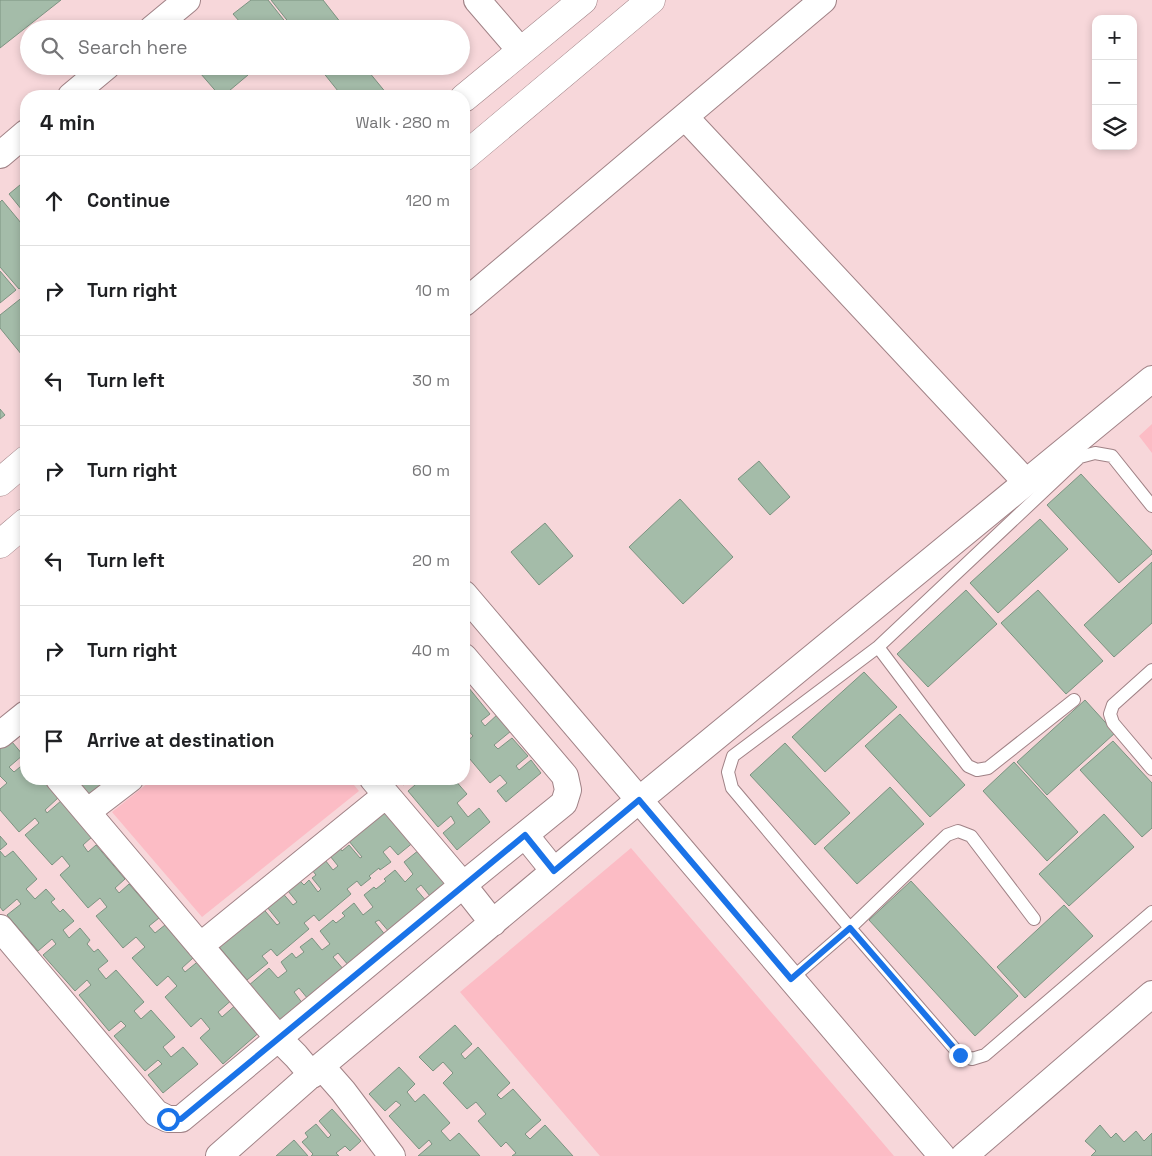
<!DOCTYPE html>
<html lang="en">
<head>
<meta charset="utf-8">
<style>
  :root { --surface:#fff; --page:#f6f6f6; --text:#202124; --muted:#757577; --line:#e0e0e0 }
  body { margin:0; font-family:"Space Grotesk",sans-serif; background:var(--page); color:var(--text) }
  .controls { position:absolute; right:15px; top:15px; display:grid; overflow:hidden; border-radius:10px; box-shadow:0 2px 8px #0003 }
  .controls button { width:45px; height:45px; display:grid; place-items:center; padding:0; border:0; border-bottom:1px solid var(--line); background:var(--surface); color:var(--text); font:25px sans-serif }
  .stop { position:absolute; width:15px; height:15px; margin:-11px; border:4px solid #1a73e8; border-radius:50%; background:#fff }
  .stop.end { background:#1a73e8; border-color:#fff; box-shadow:0 1px 5px #0008 }
  .list { margin:0; padding:0; list-style:none }
  h2 { display:flex; justify-content:space-between; align-items:center; height:65px; margin:0; padding:0 20px; font-size:21px }
  h2 small { font-size:16px; font-weight:400; color:var(--muted) }
  .list li { display:grid; grid-template-columns:32px 1fr auto; gap:15px; align-items:center; box-sizing:border-box; height:90px; padding:0 20px; border-top:1px solid var(--line) }
  .list b { display:block; font-size:19px; white-space:nowrap }
  .list em { font-size:16px; font-style:normal; color:var(--muted) }
  .icon { flex:none; width:28px; height:28px; fill:none; stroke:currentColor; stroke-width:2; stroke-linecap:round; stroke-linejoin:round }
  .map { position:relative; flex:none; width:1152px; height:1156px; overflow:hidden }
  .search { position:absolute; background:var(--surface); box-shadow:0 2px 8px #0003; left:20px; top:20px; width:450px; height:55px; display:flex; align-items:center; gap:12px; box-sizing:border-box; padding:0 18px; border-radius:28px; color:var(--muted); font-size:19px }
  .panel { position:absolute; background:var(--surface); box-shadow:0 2px 8px #0003; left:20px; top:90px; width:450px; height:695px; border-radius:20px }
  .map>svg:first-child { display:block }
</style>
</head>
<body>
<div class="map">
<svg width="1152" height="1156" viewBox="0 0 1152 1156">
  <rect width="100%" height="100%" fill="#f7d7da"/>
  <path fill="#fcbcc5" d="M1152 424V453L1139 436Z
    M153 779H349L359 791 202 917 112 812Z
    M631 848 894 1156H600L460 992Z"/>
  <path fill="#a4bca9" stroke="#7c9381" d="M0 0H61L0 48Z
    M251 0H268L291 29H246L233 14Z
    M271 0H323L341 23 334 29H294Z
    M194 66H240L248 75 223 96H220Z
    M318 66H364L387 94 385 96H342Z
    M26 180V215L9 194Z
    M2 200 26 229V283L19 289 0 267V202Z
    M0 271 16 290 0 303Z
    M24 296 26 298V360L0 328V315Z
    M0 409 5 415 0 419Z
    M759 461 790 497 770 515 738 479Z
    M1081 474 1152 551V554L1119 583 1047 505Z
    M680 499 733 557 683 604 629 547Z
    M1040 519 1068 549 998 613 970 583Z
    M545 523 573 556 539 585 511 552Z
    M1152 562V623L1114 657 1084 625Z
    M966 590 997 624 928 687 897 654Z
    M1038 590 1103 661 1066 694 1001 623Z
    M864 672 897 707 825 772 792 737Z
    M464 682 490 714 481 721 485 726 498 714 511 731 494 745 498 749 512 738 528 756 516 766 519 770 531 760 541 773 506 802 497 791 507 783 500 775 490 783 464 752V744L473 736 466 728 464 729Z
    M1085 700 1115 733 1047 795 1017 762Z
    M900 714 965 785 930 817 865 746Z
    M7 736 23 755 9 767 14 772 26 762V779H44L59 797 45 810 47 813 62 800 93 836 83 845 88 852 96 845 125 879 115 888 119 893 129 884 159 918 149 926 155 933 165 925 193 958 182 968 185 972 201 959 234 998 218 1012 222 1017 238 1003 262 1030 223 1064 200 1038 210 1029 201 1018 191 1027 165 997 177 986 168 976 157 986 132 958 145 947 136 937 123 948 96 916 107 907 100 898 88 908 60 875 70 866 62 856 52 865 25 835 39 823 35 818 19 832 0 810V789L7 783 0 776V742Z
    M1113 741 1152 783V828L1142 837 1080 770Z
    M785 743 850 813 815 845 750 775Z
    M1014 762 1078 832 1047 861 983 791Z
    M70 779H121L90 804Z
    M398 779H411L403 785Z
    M422 779H454L467 794 457 803 468 817 479 808 490 822 457 850 443 833 455 823 451 816 438 827 408 791Z
    M890 787 924 824 857 884 824 848Z
    M383 803 415 841 398 855 390 846 383 852 391 862 380 870 379 868 369 876 371 878 361 886 357 881 347 889 351 894 319 921 314 915 304 923 309 929 277 956 271 949 262 956 268 963 247 980 215 942 260 905 277 925 280 923 263 902 279 889 293 905 297 902 288 891 300 881 304 885 309 880 318 892 321 889 312 878 316 875 308 865 321 855 333 870 338 866 330 856 340 848 342 851 349 845 360 858 362 857 344 835Z
    M1104 814 1134 847 1069 906 1039 874Z
    M0 836 7 844 0 850Z
    M419 850 450 879 430 896 421 885 416 889 427 902 390 933 379 920 375 922 386 936 349 966 338 953 333 957 344 970 308 999 299 988 294 992 303 1004 279 1023 248 986 269 968 278 978 287 971 281 962 292 953 296 958 304 952 300 947 312 938 322 950 330 944 320 931 333 920 336 923 345 916 342 913 354 903 363 915 373 907 364 895 374 887 376 889 386 881 384 879 395 870 405 882 413 874 404 862Z
    M0 851 5 857 13 851 37 879 26 889 35 899 46 889 55 899 51 902 60 912 63 909 74 921 63 930 69 938 80 928 90 940 87 944 94 952 98 949 108 961 98 969 106 979 116 970 144 1002 134 1011 141 1019 151 1010 175 1037 163 1047 171 1057 183 1047 198 1064 163 1093 148 1075 162 1064 158 1060 145 1071 114 1036 126 1026 121 1021 109 1031 79 995 91 985 87 980 75 991 43 955 56 944 52 939 38 951 7 915 21 904 17 899 3 911 0 907Z
    M911 881 1018 996 975 1036 869 920Z
    M1064 905 1093 936 1025 998 997 967Z
    M455 1025 472 1044 461 1054 465 1059 478 1047 510 1083 497 1095 501 1099 513 1089 541 1120 525 1134 530 1139 545 1125 573 1156H512L516 1153 506 1142 501 1147 478 1121 486 1114 476 1102 467 1109 443 1083 453 1073 443 1062 433 1071 419 1057Z
    M399 1067 415 1084 407 1092 415 1102 424 1094 450 1123 441 1131 450 1141 459 1133 480 1156H418L432 1144 429 1140 419 1149 389 1116 401 1105 396 1101 385 1111 369 1094Z
    M332 1109 361 1141 350 1151 345 1146 336 1153 339 1156H311L313 1154 302 1142 308 1137 305 1133 316 1124 328 1138 331 1135 319 1121Z
    M1100 1125 1111 1138 1116 1133 1124 1142 1136 1131 1144 1141 1152 1133V1156H1091L1096 1151 1085 1141Z
    M294 1140 308 1156H276Z"/>
  <g fill="none" stroke-linecap="round" stroke-linejoin="round">
    <defs>
      <path id="service" d="M1152 506 1112 456 1095 453 1080 457 878 647 733 756 728 772 732 788 850 928 960 1055 972 1059 985 1055 1152 912
        M878 647 968 766 977 770 988 768 1074 700
        M1152 670 1113 705 1110 714 1113 723 1152 769
        M791 979 850 928 947 835 958 831 971 836 1034 919"/>
      <path id="minor" d="M477 0 521 51
        M152 29 187 0
        M71 96 107 66
        M685 117 1026 482
        M0 155 26 133
        M464 303 823 0
        M464 594 942 1156
        M0 735 26 714
        M59 779 278 1038 296 1056 312 1075
        M373 779 463 885 493 923
        M87 812 130 779
        M525 835 554 871
        M0 928 156 1113 168 1119H181L463 885 564 803 568 790 565 776 464 657
        M200 946 386 795
        M321 1066 343 1091 392 1156
        M219 1156 321 1066 639 800 1152 379
        M964 1156 1152 994"/>
      <path id="tertiary" d="M464 98 583 0
        M464 157 651 0
        M0 482 26 460
        M0 544 26 522"/>
    </defs>
    <use href="#service" stroke="#a08286" stroke-width="14"/>
    <use href="#minor" stroke="#a08286" stroke-width="28"/>
    <use href="#tertiary" stroke="#a08286" stroke-width="29"/>
    <use href="#service" stroke="#fff" stroke-width="12"/>
    <use href="#minor" stroke="#fff" stroke-width="26"/>
    <use href="#tertiary" stroke="#fff" stroke-width="28"/>
  </g>
  <g fill="none" stroke-linecap="round" stroke-linejoin="round">
    <path stroke="#1a73e8" stroke-width="6" d="M168 1119H181L525 835 554 871 639 800 791 979 850 928 960 1055"/>
  </g>
</svg>
<div class="controls">
<button>+</button>
<button>−</button>
<button><svg class="icon" aria-label="layers" viewBox="0 0 24 24"><path d="M12 4l9 5-9 5-9-5zM3 14l9 5 9-5"/></svg></button>
</div>
<div class="stop" style="left:168px;top:1119px"></div>
<div class="stop end" style="left:960px;top:1055px"></div>
<div class="search"><svg class="icon" aria-label="search" viewBox="0 0 24 24"><circle cx="10" cy="10" r="6"/><path d="M15 15l6 6"/></svg>Search here</div>
<section class="panel">
<h2>4 min<small>Walk · 280 m</small></h2>
<ul class="list">
<li><svg class="icon" aria-label="ahead" viewBox="0 0 24 24"><path d="M12 20V5M6 11l6-6 6 6"/></svg><div><b>Continue</b></div><em>120 m</em></li>
<li><svg class="icon" aria-label="right" viewBox="0 0 24 24"><path d="M7 20v-9h11M14 6l5 5-5 5"/></svg><div><b>Turn right</b></div><em>10 m</em></li>
<li><svg class="icon" aria-label="left" viewBox="0 0 24 24"><path d="M17 20v-9H6M10 6l-5 5 5 5"/></svg><div><b>Turn left</b></div><em>30 m</em></li>
<li><svg class="icon" aria-label="right" viewBox="0 0 24 24"><path d="M7 20v-9h11M14 6l5 5-5 5"/></svg><div><b>Turn right</b></div><em>60 m</em></li>
<li><svg class="icon" aria-label="left" viewBox="0 0 24 24"><path d="M17 20v-9H6M10 6l-5 5 5 5"/></svg><div><b>Turn left</b></div><em>20 m</em></li>
<li><svg class="icon" aria-label="right" viewBox="0 0 24 24"><path d="M7 20v-9h11M14 6l5 5-5 5"/></svg><div><b>Turn right</b></div><em>40 m</em></li>
<li><svg class="icon" aria-label="arrive" viewBox="0 0 24 24"><path d="M6 21V4h12l-3 4 3 4H6"/></svg><div><b>Arrive at destination</b></div></li>
</ul>
</section>
</div>
</body>
</html>
